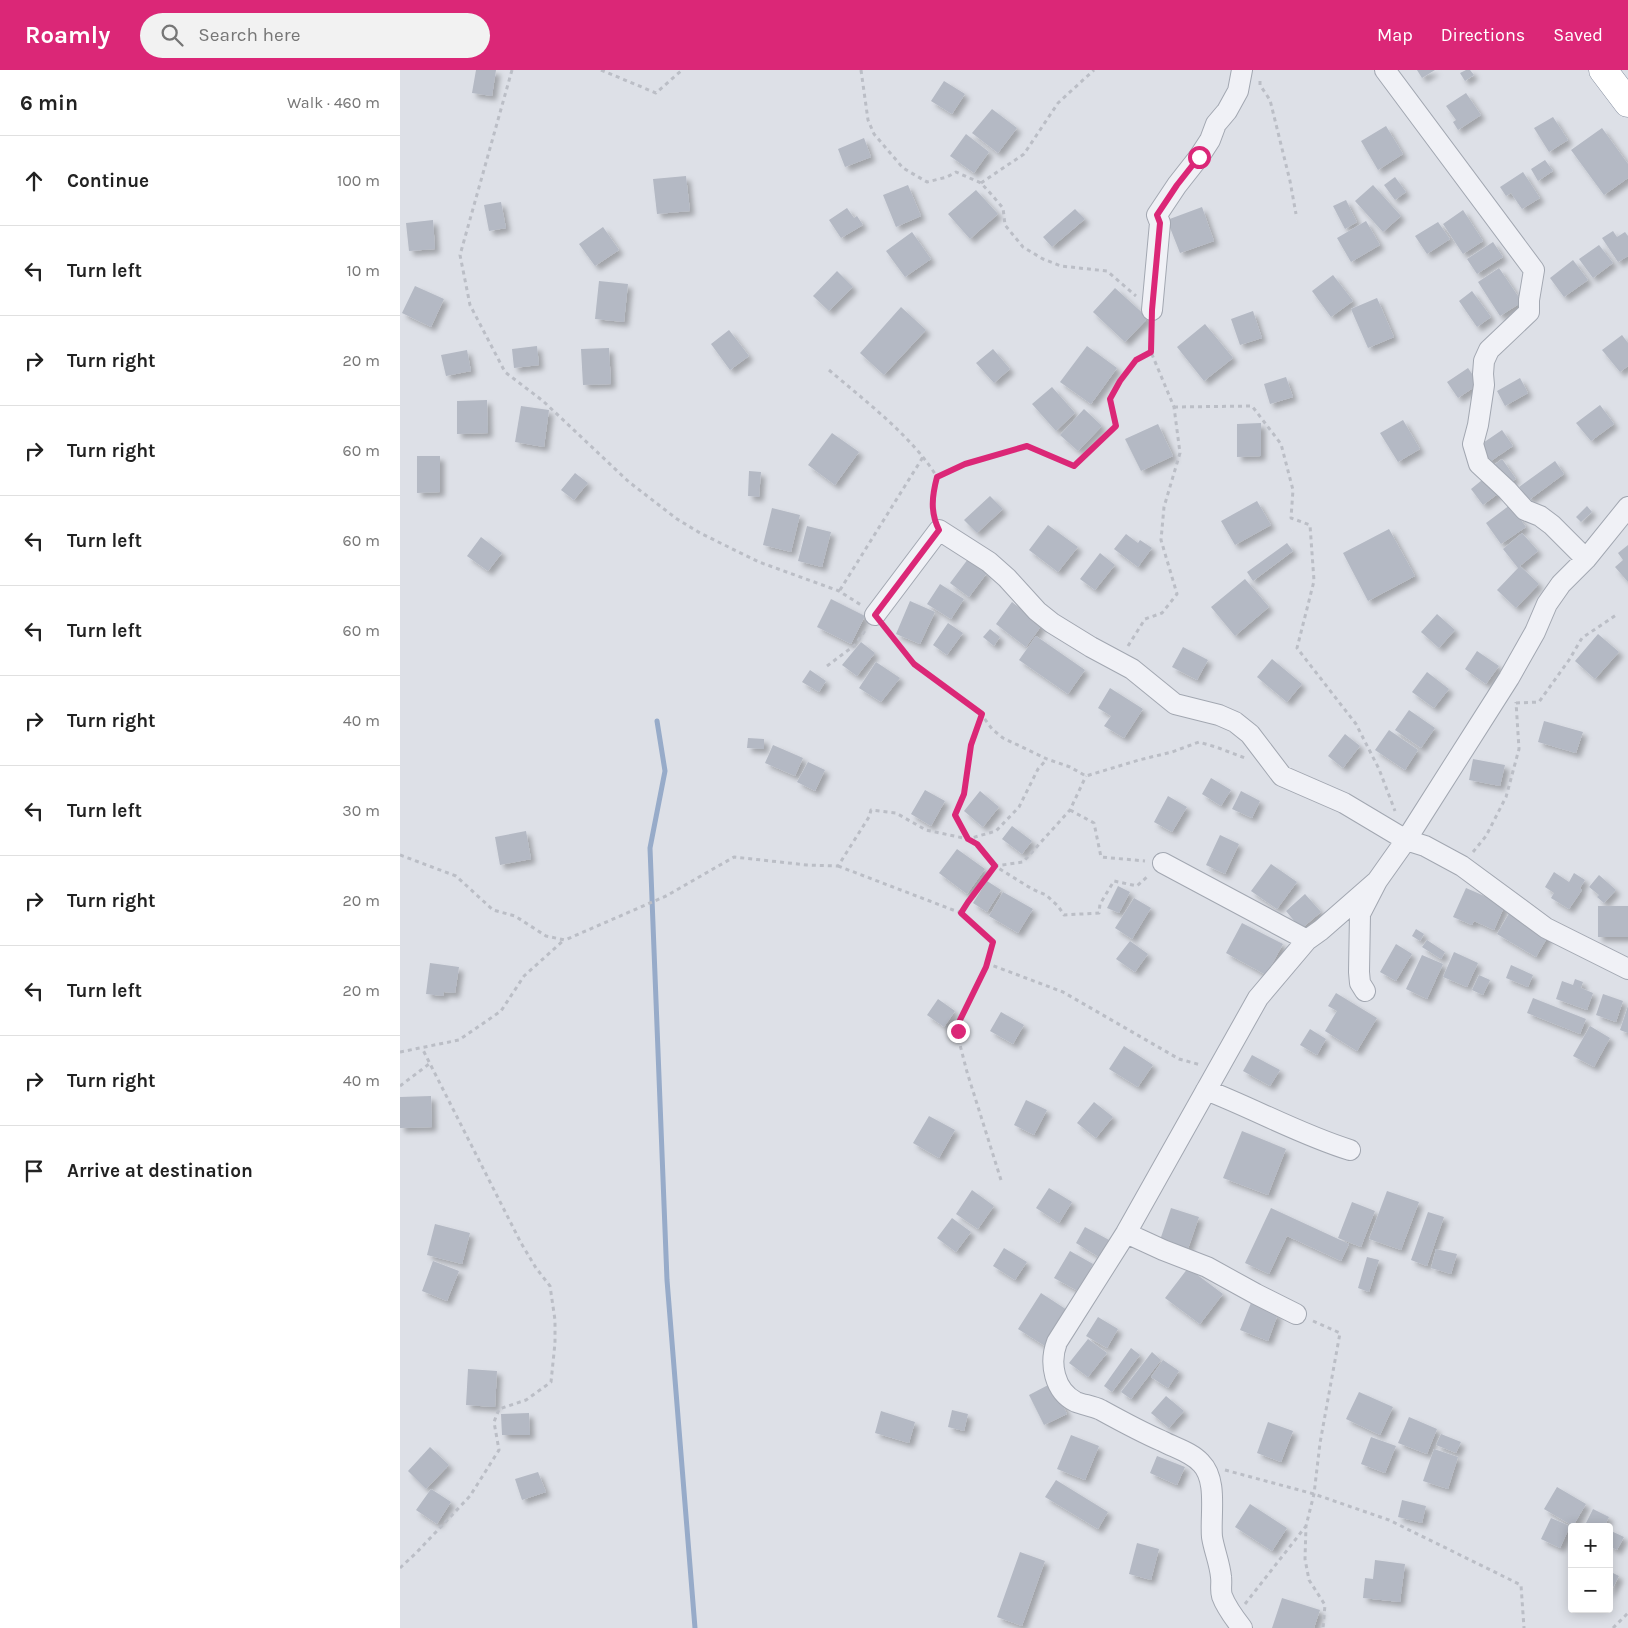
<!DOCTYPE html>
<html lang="en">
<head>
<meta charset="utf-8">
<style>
  :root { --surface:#fff; --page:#f2f2f2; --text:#222; --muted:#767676; --line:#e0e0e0; --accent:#db2777 }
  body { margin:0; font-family:Karla,sans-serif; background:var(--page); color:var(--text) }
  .controls { position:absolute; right:15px; bottom:15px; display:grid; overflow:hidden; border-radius:5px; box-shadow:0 2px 12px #0003 }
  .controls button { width:45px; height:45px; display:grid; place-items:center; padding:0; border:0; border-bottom:1px solid var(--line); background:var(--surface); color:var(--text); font:25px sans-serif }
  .stop { position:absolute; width:15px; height:15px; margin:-11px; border:4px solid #db2777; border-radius:50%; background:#fff }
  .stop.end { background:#db2777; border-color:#fff; box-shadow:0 1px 5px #0008 }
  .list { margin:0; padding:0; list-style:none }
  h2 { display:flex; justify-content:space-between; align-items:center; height:65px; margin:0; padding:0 20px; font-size:21px }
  h2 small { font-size:16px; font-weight:400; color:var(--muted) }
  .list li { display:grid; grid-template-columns:32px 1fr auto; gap:15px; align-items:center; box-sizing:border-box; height:90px; padding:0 20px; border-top:1px solid var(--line) }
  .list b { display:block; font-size:19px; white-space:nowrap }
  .list em { font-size:16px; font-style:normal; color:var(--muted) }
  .icon { flex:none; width:28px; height:28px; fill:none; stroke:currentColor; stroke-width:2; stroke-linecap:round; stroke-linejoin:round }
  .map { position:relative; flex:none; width:1228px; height:1558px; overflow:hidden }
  header { display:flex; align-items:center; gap:30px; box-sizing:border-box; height:70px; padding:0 25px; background:var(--accent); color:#fff }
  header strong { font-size:24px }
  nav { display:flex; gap:28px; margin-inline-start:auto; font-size:18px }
  .search { width:350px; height:45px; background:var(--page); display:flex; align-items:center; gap:12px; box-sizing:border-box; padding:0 18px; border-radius:28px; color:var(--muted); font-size:19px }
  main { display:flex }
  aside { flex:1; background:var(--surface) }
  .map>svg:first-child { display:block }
</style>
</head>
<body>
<header>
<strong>Roamly</strong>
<div class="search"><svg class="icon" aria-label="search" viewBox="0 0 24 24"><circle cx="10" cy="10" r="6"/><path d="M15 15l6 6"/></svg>Search here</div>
<nav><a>Map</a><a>Directions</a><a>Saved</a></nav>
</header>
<main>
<aside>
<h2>6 min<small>Walk · 460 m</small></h2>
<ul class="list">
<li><svg class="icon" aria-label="ahead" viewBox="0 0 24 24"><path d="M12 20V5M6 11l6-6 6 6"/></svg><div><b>Continue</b></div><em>100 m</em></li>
<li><svg class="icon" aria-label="left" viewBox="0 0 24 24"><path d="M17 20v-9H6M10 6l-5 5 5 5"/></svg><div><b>Turn left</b></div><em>10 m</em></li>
<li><svg class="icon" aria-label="right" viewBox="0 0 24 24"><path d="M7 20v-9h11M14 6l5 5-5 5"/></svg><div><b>Turn right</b></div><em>20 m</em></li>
<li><svg class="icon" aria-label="right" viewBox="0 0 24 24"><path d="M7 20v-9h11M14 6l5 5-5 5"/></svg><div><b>Turn right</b></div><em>60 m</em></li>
<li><svg class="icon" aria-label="left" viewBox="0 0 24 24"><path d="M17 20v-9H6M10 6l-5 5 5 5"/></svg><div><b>Turn left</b></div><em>60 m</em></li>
<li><svg class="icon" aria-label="left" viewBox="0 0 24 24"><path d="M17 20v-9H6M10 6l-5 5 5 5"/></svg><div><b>Turn left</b></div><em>60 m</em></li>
<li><svg class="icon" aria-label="right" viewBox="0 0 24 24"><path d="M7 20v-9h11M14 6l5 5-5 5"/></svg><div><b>Turn right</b></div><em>40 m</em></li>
<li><svg class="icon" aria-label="left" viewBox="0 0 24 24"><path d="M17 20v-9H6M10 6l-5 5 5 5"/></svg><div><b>Turn left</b></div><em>30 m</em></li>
<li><svg class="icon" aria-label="right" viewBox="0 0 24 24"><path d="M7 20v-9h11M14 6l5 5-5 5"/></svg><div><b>Turn right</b></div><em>20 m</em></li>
<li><svg class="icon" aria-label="left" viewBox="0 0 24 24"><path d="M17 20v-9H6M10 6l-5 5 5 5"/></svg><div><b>Turn left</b></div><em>20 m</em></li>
<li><svg class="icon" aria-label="right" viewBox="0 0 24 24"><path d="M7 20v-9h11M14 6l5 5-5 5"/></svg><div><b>Turn right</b></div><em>40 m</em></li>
<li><svg class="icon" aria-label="arrive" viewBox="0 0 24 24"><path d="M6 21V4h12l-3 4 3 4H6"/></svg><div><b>Arrive at destination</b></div></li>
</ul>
</aside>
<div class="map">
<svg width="1228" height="1558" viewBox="0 0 1228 1558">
  <defs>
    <filter id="shadow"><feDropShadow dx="4.5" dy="4.5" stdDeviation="2.5" flood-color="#0004"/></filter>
  </defs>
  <rect width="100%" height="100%" fill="#dde0e7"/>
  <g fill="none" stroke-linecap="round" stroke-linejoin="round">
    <path stroke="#97abc9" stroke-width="5" d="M257 651 265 701 250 778 267 1210 295 1558"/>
  </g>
  <path fill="#b4b9c4" filter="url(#shadow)" d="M76 0H96L92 26 72 23Z
    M1017 0H1035L1022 8Z
    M1066 0H1070L1074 5 1065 11 1060 3Z
    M544 11 565 24 552 44 531 31Z
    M1066 23 1081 45 1058 60 1053 52 1056 50 1046 36Z
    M592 39 617 58 598 83 572 63Z
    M1153 47 1168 70 1149 82 1134 58Z
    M986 56 1003 84 978 100 961 71Z
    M1202 58 1228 94V108L1204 125 1171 80Z
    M566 64 589 82 574 103 550 86Z
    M464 68 471 87 445 97 438 79Z
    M1145 90 1153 101 1138 111 1131 99Z
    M1123 102 1140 128 1122 139 1111 123 1106 126 1100 117Z
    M286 106 290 141 257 144 253 109Z
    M995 107 1006 122 995 130 984 115Z
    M508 115 521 146 496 157 483 125Z
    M973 115 1001 146 983 162 955 131Z
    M576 120 598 144 570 169 548 144Z
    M946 130 957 152 945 159 933 136Z
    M101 132 106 158 89 161 84 135Z
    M802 137 814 171 780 183 767 150Z
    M447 138 454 148 457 146 463 155 441 168 429 150Z
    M675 139 685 149 652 177 643 167Z
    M1063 140 1083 171 1063 184 1043 154Z
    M33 150 35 179 9 181 6 153Z
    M966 151 980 175 951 192 937 168Z
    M1038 152 1050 169 1027 184 1015 166Z
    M203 157 219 180 195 196 179 174Z
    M1213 161 1217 167 1225 162 1228 166V186L1218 192 1202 168Z
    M512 162 531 189 505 207 486 181Z
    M1093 172 1103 187 1077 204 1067 189Z
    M1199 175 1213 193 1193 208 1179 189Z
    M1173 190 1188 210 1164 227 1150 208Z
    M1099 198 1122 232 1100 246 1078 212Z
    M437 201 453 217 429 241 413 226Z
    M933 205 953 231 931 247 912 221Z
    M199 211 228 214 224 252 195 249Z
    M15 216 44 229 31 257 2 243Z
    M715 218 748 248 725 272 693 242Z
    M1072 221 1091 247 1077 257 1059 231Z
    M977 228 994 267 968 278 951 239Z
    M501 237 526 260 484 305 460 283Z
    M853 241 862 268 840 275 831 249Z
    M805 254 833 288 804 311 777 277Z
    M329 260 349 286 330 300 311 274Z
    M1222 265 1228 273V296L1220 302 1202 280Z
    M137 276 139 295 114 298 112 279Z
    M687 276 717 298 691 334 660 312Z
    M209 278 211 314 183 315 181 279Z
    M593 279 610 299 594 313 576 293Z
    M67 280 71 301 46 306 41 285Z
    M1068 298 1079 314 1058 328 1047 312Z
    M886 307 893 327 870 334 864 314Z
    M1120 308 1128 323 1105 336 1097 321Z
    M652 317 675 343 656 361 632 334Z
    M87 330 88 363 57 364V331Z
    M1200 335 1214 354 1191 371 1176 353Z
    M121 336 149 340 144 377 115 372Z
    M684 339 702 356 678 381 660 365Z
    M1003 350 1020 379 998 392 980 363Z
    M861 353V386L837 387V354Z
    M758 354 773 386 741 401 725 369Z
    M1102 360 1113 376 1088 393 1077 377Z
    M432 363 459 382 435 415 408 395Z
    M17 386H40V422L17 423Z
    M1102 389 1116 409 1107 414 1094 395Z
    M1155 391 1164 404 1129 430 1119 417Z
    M349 401 361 402 359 427 348 426Z
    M175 403 188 413 174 430 161 420Z
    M1087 406 1099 423 1083 435 1071 419Z
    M590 426 603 439 577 463 564 450Z
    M857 431 871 455 835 475 821 451Z
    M1110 435 1126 457 1101 474 1086 453Z
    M1187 436 1192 442 1181 452 1176 447Z
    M372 438 400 445 391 482 363 475Z
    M648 455 678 477 658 502 629 480Z
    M407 456 431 462 422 497 398 491Z
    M989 459 1015 506 968 531 943 483Z
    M1122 463 1138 481 1120 496 1139 514 1116 538 1097 520 1118 498 1103 479Z
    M726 464 738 473 740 470 752 478 738 497 714 479Z
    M81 467 102 483 88 501 67 486Z
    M887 473 893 481 853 511 847 502Z
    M1228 475V512L1215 497 1223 490 1218 483Z
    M700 483 715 495 695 520 680 509Z
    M568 489 587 503 569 527 550 513Z
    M845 509 869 537 835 566 811 537Z
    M540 514 564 529 551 549 527 534Z
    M431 529 465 546 451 574 417 557Z
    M510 531 535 542 520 574 496 564Z
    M612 532 642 555 626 577 596 554Z
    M1037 544 1055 560 1039 578 1021 562Z
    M548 553 563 563 547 585 533 575Z
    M590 559 600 567 594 576 583 567Z
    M1198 564 1219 582 1195 609 1175 591Z
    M636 566 685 600 668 624 619 590Z
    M461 572 475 583 457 606 442 595Z
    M783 577 808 590 797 610 772 597Z
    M1077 581 1099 596 1086 614 1065 599Z
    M872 589 902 614 887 632 857 607Z
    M476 592 500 608 481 632 459 618Z
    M410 600 426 611 419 622 402 612Z
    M1027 602 1049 619 1034 638 1012 622Z
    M710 618 743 639 724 668 704 656 711 646 698 638Z
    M1009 640 1035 658 1021 678 995 660Z
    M1144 651 1183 662 1176 683 1138 672Z
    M989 660 1018 680 1005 700 975 680Z
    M945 664 960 676 943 698 928 686Z
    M348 668 364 669V679L347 678Z
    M373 675 403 688 395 706 365 693Z
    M1073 689 1105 695 1100 716 1069 710Z
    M408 692 425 700 415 721 397 712Z
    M811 708 831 720 821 736 802 724Z
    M525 720 545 731 531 756 511 744Z
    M580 721 599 737 583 757 564 741Z
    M841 721 860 731 852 748 832 739Z
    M768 726 787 737 772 762 754 752Z
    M612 756 632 771 622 784 602 769Z
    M126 761 131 789 100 795 95 767Z
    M820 765 839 774 825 804 806 795Z
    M557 779 585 799 567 824 539 803Z
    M871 794 897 812 877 839 851 821Z
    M1154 802 1169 812 1174 803 1185 810 1180 818 1182 820 1169 839 1151 828 1154 823 1145 817Z
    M1199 805 1216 820 1204 833 1197 827 1199 825 1189 817Z
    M587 811 601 820 587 842 573 833Z
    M718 816 730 822 719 843 707 838Z
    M1066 818 1105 835 1094 860 1074 851 1072 855 1053 847Z
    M603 822 633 839 618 863 589 846Z
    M905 824 921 842 901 859 886 841Z
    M734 828 751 838 732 869 715 858Z
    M1198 836H1228V867H1198Z
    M1111 840 1150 863 1136 887 1097 864Z
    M842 853 883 874 866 905 826 883Z
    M1016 859 1024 864 1020 871 1012 866Z
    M1027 870 1045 882 1041 889 1022 877Z
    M730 871 748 884 735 902 716 889Z
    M996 874 1012 884 996 911 980 902Z
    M1054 882 1078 893 1067 917 1043 907Z
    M1022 885 1043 894 1027 929 1006 919Z
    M30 893 59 897 55 923 44 922 43 926 26 924Z
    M1111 895 1133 905 1128 917 1106 908Z
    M1079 905 1090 910 1083 925 1072 920Z
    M1175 909 1183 912 1181 918 1193 923 1187 940 1156 929 1162 911 1173 915Z
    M936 923 977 948 957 981 925 961 937 941 928 936Z
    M1203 924 1223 931 1216 952 1196 945Z
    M1133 928 1186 949 1180 964 1127 943Z
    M538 929 555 941 544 957 527 945Z
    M1228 936V963L1220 960Z
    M601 942 624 955 613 974 590 961Z
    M1190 956 1210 968 1194 997 1173 986Z
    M910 959 926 969 917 985 900 975Z
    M724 976 753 995 738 1017 709 999Z
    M852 985 880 1000 870 1016 843 1001Z
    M31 1026 32 1057 0 1058V1027Z
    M626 1030 647 1040 634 1065 614 1055Z
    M694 1032 713 1047 696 1068 677 1053Z
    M529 1046 555 1060 539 1088 513 1073Z
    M842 1061 886 1079 868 1125 823 1108Z
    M649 1118 672 1132 659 1153 636 1138Z
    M572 1120 594 1136 578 1159 556 1144Z
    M987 1121 1019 1132 1001 1180 969 1169Z
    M952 1132 975 1141 961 1177 938 1168Z
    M771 1138 799 1147 788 1179 760 1170Z
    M871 1138 949 1174 941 1191 887 1166 869 1204 845 1193Z
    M1028 1142 1044 1147 1027 1196 1011 1190Z
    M552 1148 571 1162 556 1182 537 1168Z
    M35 1154 70 1163 62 1194 27 1185Z
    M685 1157 709 1170 699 1187 676 1173Z
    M604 1178 627 1192 615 1210 593 1196Z
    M1036 1179 1057 1184 1051 1204 1031 1198Z
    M670 1181 693 1194 678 1221 654 1208Z
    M967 1187 979 1190 969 1222 958 1218Z
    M33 1191 59 1201 47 1231 22 1221Z
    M788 1198 823 1224 800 1254 765 1228Z
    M641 1223 667 1240 645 1276 618 1259Z
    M851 1233 878 1244 868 1271 840 1260Z
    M698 1247 718 1259 707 1278 686 1266Z
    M688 1269 707 1283 688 1307 669 1293Z
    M731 1278 740 1285 712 1322 704 1316Z
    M752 1282 761 1290 731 1329 721 1322Z
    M763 1290 779 1301 768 1318 751 1307Z
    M68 1299 97 1301 95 1337 66 1335Z
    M652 1313 667 1344 644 1355 629 1325Z
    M959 1322 993 1337 980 1365 946 1349Z
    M766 1326 784 1341 769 1358 751 1343Z
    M552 1340 568 1344 564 1361 548 1357Z
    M481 1341 515 1352 509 1373 475 1363Z
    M129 1343 130 1365H102L101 1344Z
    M1009 1347 1037 1359 1027 1384 998 1373Z
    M868 1352 893 1361 881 1392 857 1383Z
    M1041 1364 1061 1372 1056 1383 1036 1375Z
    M671 1365 699 1376 685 1410 657 1399Z
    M971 1367 996 1376 985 1403 961 1394Z
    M30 1377 49 1395 26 1419 8 1401Z
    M1034 1379 1058 1387 1048 1419 1023 1411Z
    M757 1386 785 1397 777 1415 750 1403Z
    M138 1402 146 1422 122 1430 115 1409Z
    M656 1410 708 1442 698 1459 645 1427Z
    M1157 1417 1186 1434 1173 1456 1144 1439Z
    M31 1419 51 1432 37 1454 16 1440Z
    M1002 1430 1026 1436 1022 1453 998 1447Z
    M850 1434 887 1458 872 1481 835 1457Z
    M1193 1439 1209 1447 1204 1457H1184Z
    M1151 1448 1170 1456 1160 1478 1141 1469Z
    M1209 1460 1224 1467 1217 1480 1209 1476Z
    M737 1473 759 1479 751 1510 729 1504Z
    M620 1482 645 1491 622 1556 597 1547Z
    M975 1490 1005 1494 1000 1532 963 1528 965 1508 973 1509Z
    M1209 1501 1219 1506 1209 1525Z
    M882 1528 920 1540 914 1558H872Z"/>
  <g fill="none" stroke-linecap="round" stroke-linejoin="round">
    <defs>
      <path id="minor" d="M985 0 1134 200 1129 230V242L1089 280 1084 291 1083 304 1084 315 1078 355 1073 374 1079 394 1107 420 1125 440 1140 446 1152 455 1186 489
        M752 240 760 153 757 145 777 115 799 87 810 70 816 54 827 41 838 21 842 0
        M475 545 539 460 589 492 607 508 637 541 652 553 691 577 732 599 775 634 819 645 835 652 850 664 882 706 944 733 1006 770 1025 776 1062 796 1146 858 1228 899
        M763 793 907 870
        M965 921 960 913 959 902 960 844 977 811 1006 770 1109 608 1135 562 1147 534 1161 514 1186 489 1228 437
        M806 1020C855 1039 901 1065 950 1080
        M726 1163 763 1180 807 1197 856 1224 896 1244
        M842 1558C835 1549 826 1537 822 1526 820 1520 822 1513 821 1507 820 1494 814 1480 812 1467 810 1445 818 1410 801 1393 791 1382 775 1378 762 1371 741 1362 721 1351 701 1340 693 1336 684 1335 676 1332 654 1321 649 1293 657 1272L726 1163 858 928 907 870 921 860 977 811"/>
      <path id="highway" d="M1203 0 1228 33"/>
    </defs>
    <use href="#minor" stroke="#a2a7b1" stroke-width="22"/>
    <use href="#highway" stroke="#848d9e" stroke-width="29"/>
    <path stroke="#bbbec6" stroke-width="3" stroke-dasharray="4 4" stroke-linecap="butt" d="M112 0 60 185 70 235 105 302 143 331 229 412 277 449 300 463 359 492 439 521 461 535
      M201 0 256 23 282 0
      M461 0 468 50 474 64 503 98 527 112 547 107 556 102 581 113 591 124 603 138 605 155 623 177 643 189 661 196 707 201 736 226
      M860 11V15L870 30 890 111 896 144
      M581 113 624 84 658 33 694 0
      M429 300C465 331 512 366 537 407
      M774 337 852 336 881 374 893 420 891 448 910 455 914 511 897 578 956 654 979 699 995 741
      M533 443 532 426 537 407 565 394 627 376 674 396 716 356 710 329 720 311 736 290 751 282
      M440 520 523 387
      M485 558 514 594 581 644 592 659 603 668 647 689 670 697 686 706 739 690 772 682 799 672 816 677 845 688
      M728 576 745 549 762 543 777 524 761 470 764 437 780 383 774 337 751 282 752 257
      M427 596 455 575 466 559
      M1116 633 1139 632 1169 590 1182 568 1216 545
      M581 644 571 675 564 724 555 745 568 769 577 775 595 796 632 819 646 825 658 836 664 845 699 843 700 834 714 811 737 816 749 805
      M670 740 694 753 701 787 745 791
      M1073 782 1086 766 1106 727 1119 679 1116 632
      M0 785 56 806 93 840 115 846 146 866 165 870 266 826 334 787 407 795 438 796 469 747 471 740 496 743 526 760 568 769 596 761 619 737 638 699 647 689
      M438 796 561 843
      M586 893 663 922 779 989 801 995
      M0 982 59 970 101 941 124 906 164 870
      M0 1016 29 994
      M601 1110 567 1002 559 971 558 961 561 950 586 897 593 872 561 843 568 832 595 796 623 792 670 740 686 706
      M913 1251 940 1263 920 1373 914 1424 906 1456 905 1489 909 1510 925 1535 923 1558
      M825 1400 914 1424 989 1450 1121 1515 1124 1558
      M0 1498 17 1482 70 1426 99 1380 94 1352 99 1339 126 1330 151 1312 155 1273V1250L150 1216 136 1198 121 1173 22 978
      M845 1534 906 1456
      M1213 1558 1228 1543"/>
    <use href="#minor" stroke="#f0f1f6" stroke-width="20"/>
    <use href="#highway" stroke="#fff" stroke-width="28"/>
  </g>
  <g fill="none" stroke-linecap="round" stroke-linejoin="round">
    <path stroke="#db2777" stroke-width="6" d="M558 961 560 950 586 897 593 872 561 843 568 832 595 796 577 774 568 769 555 745 564 724 571 675 582 644 514 594 475 545 539 460C530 442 532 426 537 407L565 394 627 376 674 396 716 356 710 329 720 311 736 290 751 282 752 240 760 153 757 145 777 115 799 87"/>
  </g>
</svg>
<div class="controls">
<button>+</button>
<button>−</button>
</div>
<div class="stop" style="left:799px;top:87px"></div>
<div class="stop end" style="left:558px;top:961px"></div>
</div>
</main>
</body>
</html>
